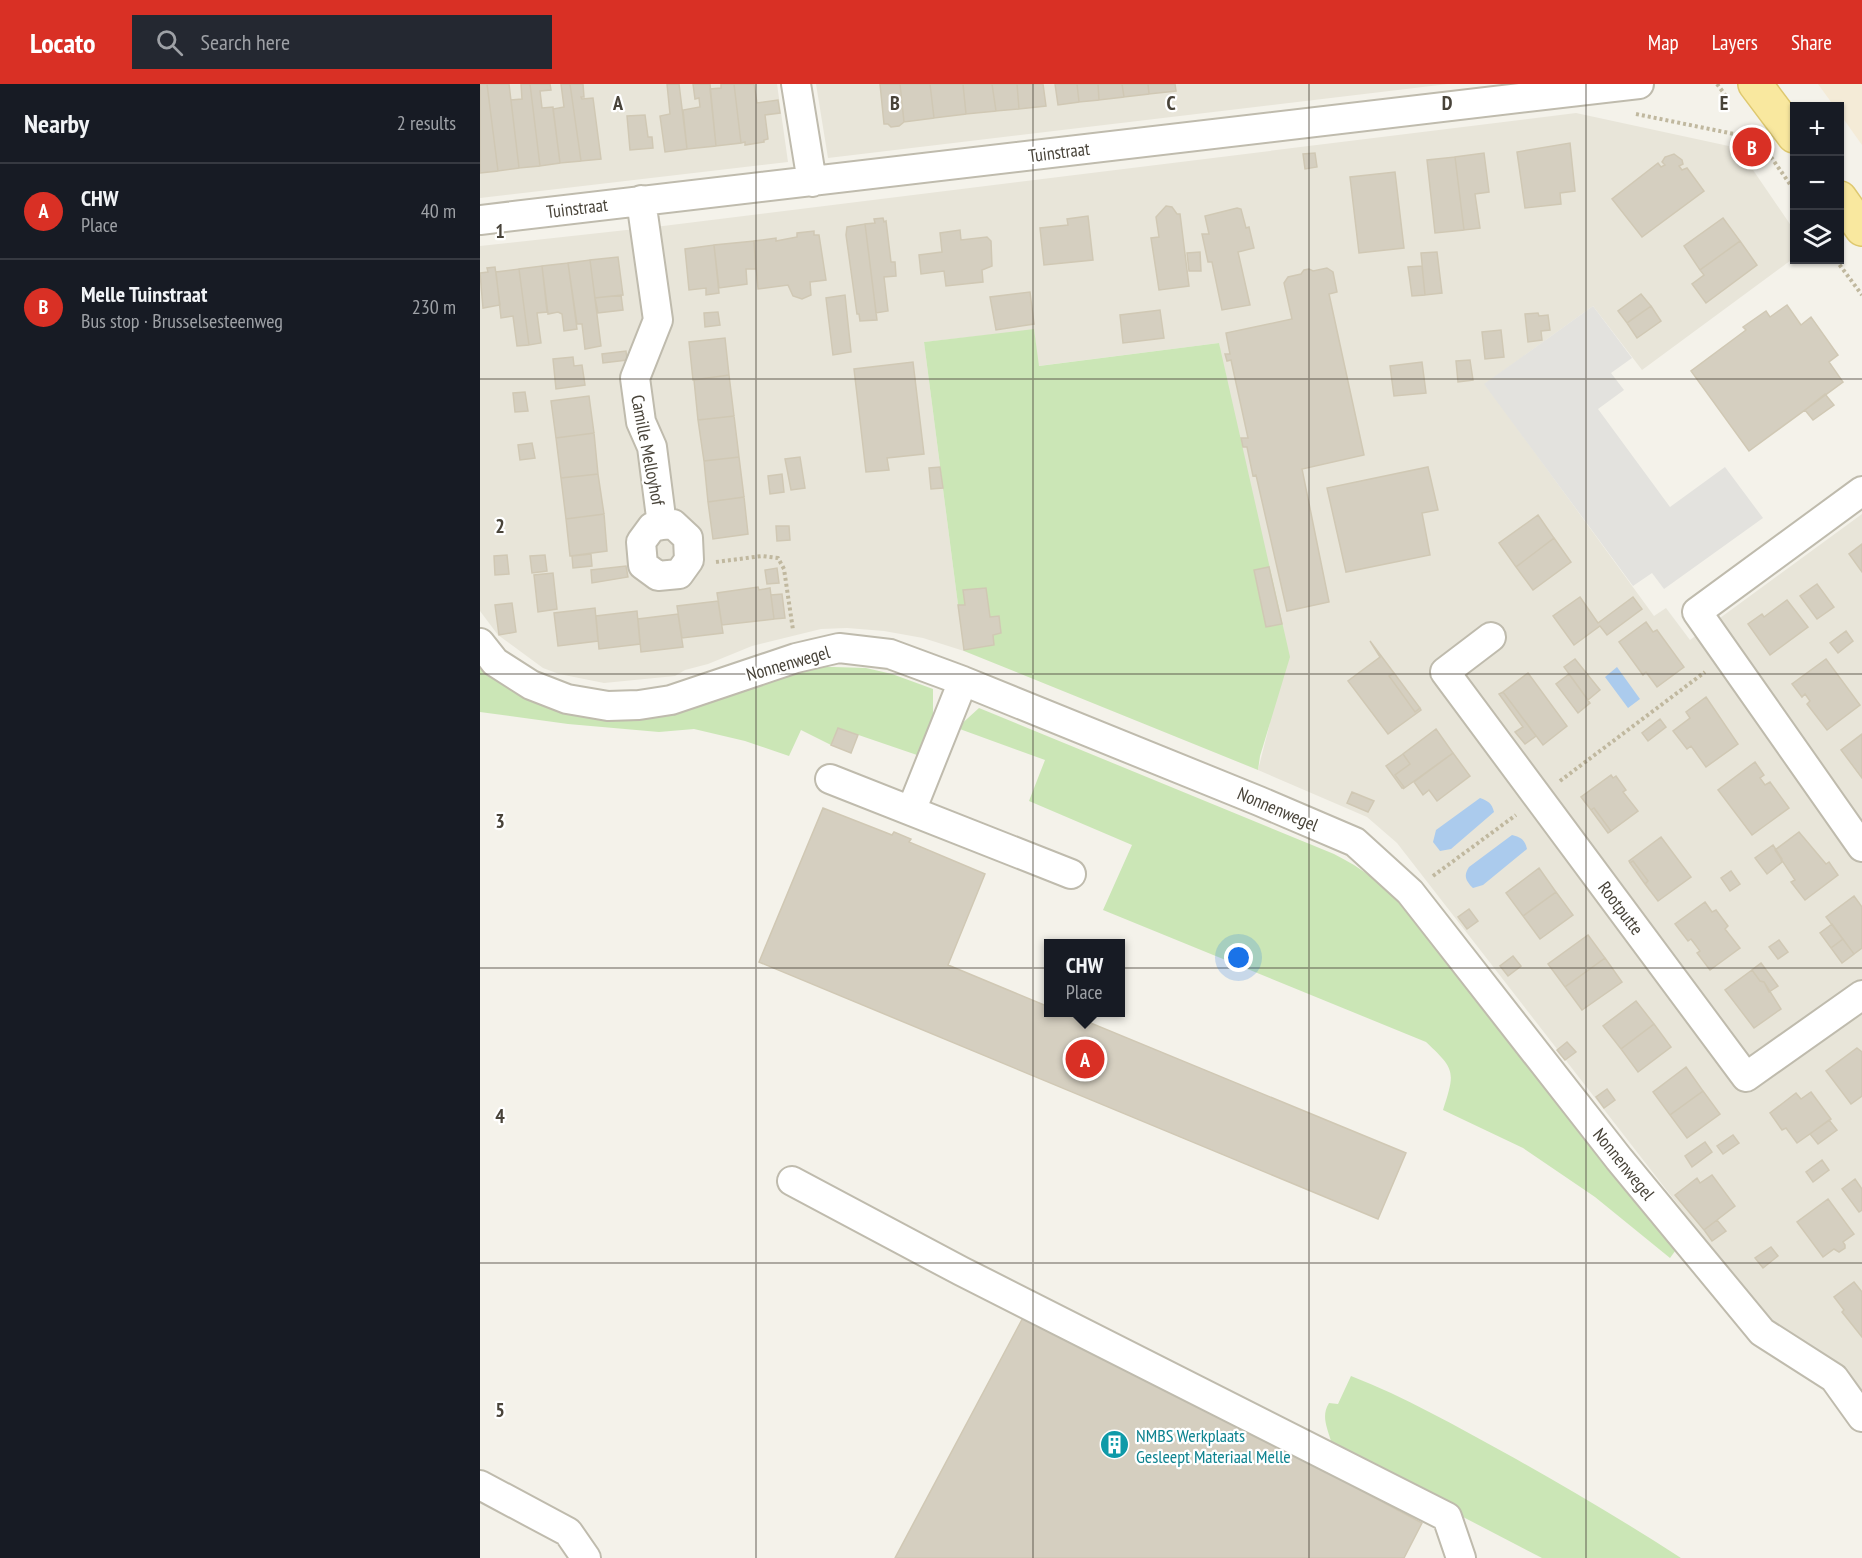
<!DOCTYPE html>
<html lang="en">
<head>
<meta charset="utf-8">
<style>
  :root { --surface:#171b24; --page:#242831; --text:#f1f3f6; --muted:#9ea1a6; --line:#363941; --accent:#d93025 }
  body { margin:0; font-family:"PT Sans Narrow",sans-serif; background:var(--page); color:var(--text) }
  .controls { position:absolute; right:18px; top:18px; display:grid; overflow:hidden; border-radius:0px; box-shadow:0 2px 4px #0004 }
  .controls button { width:54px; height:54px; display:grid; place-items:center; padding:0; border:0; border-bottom:2px solid var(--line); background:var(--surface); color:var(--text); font:30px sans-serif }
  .you { position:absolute; left:759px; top:874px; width:21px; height:21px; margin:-15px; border:4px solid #fff; border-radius:50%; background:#1a73e8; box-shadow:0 0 0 9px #1a73e833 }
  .badge { display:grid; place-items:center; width:39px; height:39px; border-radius:50%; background:var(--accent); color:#fff; font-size:20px; font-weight:700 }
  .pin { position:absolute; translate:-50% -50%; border:3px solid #fff; box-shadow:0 2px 6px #0006 }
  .popup { position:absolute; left:564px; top:855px; width:81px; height:78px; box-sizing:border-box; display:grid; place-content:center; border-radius:0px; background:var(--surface); filter:drop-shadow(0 2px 4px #0005); font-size:20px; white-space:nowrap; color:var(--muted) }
  .popup b { font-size:22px; color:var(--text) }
  .popup::after { content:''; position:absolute; left:50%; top:100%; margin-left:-12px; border:12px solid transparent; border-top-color:var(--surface) }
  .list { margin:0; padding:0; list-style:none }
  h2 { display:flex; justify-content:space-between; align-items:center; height:78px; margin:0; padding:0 24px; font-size:26px }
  h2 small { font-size:20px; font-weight:400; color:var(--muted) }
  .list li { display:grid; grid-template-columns:39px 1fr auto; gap:18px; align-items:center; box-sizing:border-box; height:96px; padding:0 24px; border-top:2px solid var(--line) }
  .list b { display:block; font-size:22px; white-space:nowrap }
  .list p { margin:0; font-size:20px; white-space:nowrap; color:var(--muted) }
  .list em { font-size:20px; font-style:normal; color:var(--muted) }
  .icon { flex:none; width:33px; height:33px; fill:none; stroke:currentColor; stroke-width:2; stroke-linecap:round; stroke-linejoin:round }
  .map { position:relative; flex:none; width:1382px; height:1474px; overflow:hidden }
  header { display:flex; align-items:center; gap:36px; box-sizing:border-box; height:84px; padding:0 30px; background:var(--accent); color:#fff }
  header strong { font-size:28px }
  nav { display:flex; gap:33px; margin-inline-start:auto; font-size:21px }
  .search { width:420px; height:54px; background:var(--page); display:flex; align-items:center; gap:15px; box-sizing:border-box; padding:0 21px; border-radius:0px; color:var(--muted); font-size:22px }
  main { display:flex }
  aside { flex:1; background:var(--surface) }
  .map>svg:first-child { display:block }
</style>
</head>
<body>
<header>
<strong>Locato</strong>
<div class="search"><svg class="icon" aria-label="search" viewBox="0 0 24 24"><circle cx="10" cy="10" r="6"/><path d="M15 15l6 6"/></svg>Search here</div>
<nav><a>Map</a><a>Layers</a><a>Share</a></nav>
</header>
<main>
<aside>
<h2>Nearby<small>2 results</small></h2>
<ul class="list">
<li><span class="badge">A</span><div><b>CHW</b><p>Place</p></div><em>40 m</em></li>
<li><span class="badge">B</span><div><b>Melle Tuinstraat</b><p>Bus stop · Brusselsesteenweg</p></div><em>230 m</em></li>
</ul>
</aside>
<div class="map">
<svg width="1382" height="1474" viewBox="0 0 1382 1474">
  <rect width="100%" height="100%" fill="#f4f2ea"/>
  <path fill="#e8e5d9" d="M0 0H297L308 78 0 114Z
    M336 0H968L348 74Z
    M1096 29 1258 64 1314 146V174L1162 286 1113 222 1005 300 1174 532 1186 524 1210 556 1382 430V1316L1280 1233 1256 1203 1216 1144 917 759 887 733 778 686 790 639 739 259 558 282 554 246 444 258 484 567 443 554 404 547 367 544 341 545 272 562 228 580 205 586 195 592 124 599 79 590 63 584 18 551 0 527V162L183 142Z"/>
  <path fill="#f4ebd7" d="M1338 0H1382V61L1360 30V22H1354Z"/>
  <path fill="#cbe6b6" d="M554 245 559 282 739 259 810 573 780 672 778 686 484 567 444 258Z
    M0 574 66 621 336 583H354L386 584 412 590 453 605V634L437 671 358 644 351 661 321 646 309 672 265 657 214 645 179 648 88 640 0 628Z
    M499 624 854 770C882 784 904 801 925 824L1198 1163 1190 1174 1115 1113 1043 1064 963 1026C975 988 976 986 946 958L623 826 652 761 549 717 565 676 477 644Z
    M871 1292C925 1313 976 1342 1027 1370 1086 1403 1144 1437 1201 1474H1062L985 1434 851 1357C847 1343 841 1332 849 1319L858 1320Z"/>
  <path fill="#e3e2de" d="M1113 222 1152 274 1131 289 1144 306 1118 325 1190 423 1245 383 1283 434 1184 505 1172 489 1153 502 1004 300Z"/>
  <path fill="#abcbed" d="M1137 583 1160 615 1148 624 1125 593Z
    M1000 714C1008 717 1012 719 1014 728L971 765 960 767 953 758 956 746Z
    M1032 751C1041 753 1045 756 1047 765L1003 801 993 804C986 797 983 792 989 783Z"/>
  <path fill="#d5cfc0" stroke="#d0c8b4" stroke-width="1.5" d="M0 0H7L18 87 0 89Z
    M7 0H29L39 84 18 87Z
    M41 0H50L60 82 39 84 31 16 42 15Z
    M50 0H70L71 6 60 7 62 24 73 23 80 79 60 82Z
    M81 0H90L101 77 80 79 73 25 84 23Z
    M90 0H103L104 13H101L102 15 113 14 121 75 101 77Z
    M187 0H199L207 65 185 68 180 32 190 30Z
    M213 0H230L236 62 207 65 203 26 220 23 219 14 215 15Z
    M241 0H254L261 59 236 62 230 5 241 4Z
    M254 0H274L277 19 298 16 300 29 285 31 288 55 284 56V58L265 61V58L261 59Z
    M400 0H420L424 38 419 42 411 43 408 40H404Z
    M420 0H450L454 34 424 38Z
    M450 0H483L486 30 454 34Z
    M483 0H512L516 27 486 30Z
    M512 0H537L539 25 516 27Z
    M537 0H563L566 22 539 25Z
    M575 0H597L599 18 578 21Z
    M597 0H618L619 16 599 18Z
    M618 0H642L644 13 619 16Z
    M642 0H668L669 10 644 13Z
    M668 0H695L696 7 669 10Z
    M165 31 168 53H172L173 64 150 66 147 32Z
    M1090 59 1095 107 1080 109 1081 120 1045 124 1037 68Z
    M835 69 837 83 825 85 823 70Z
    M1004 69 1009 108 995 110 1000 144 984 146 975 73Z
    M1194 70 1202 76 1203 80 1199 82 1202 86 1207 84 1224 107 1162 153 1132 115 1178 79 1181 83 1185 81 1182 78 1185 73Z
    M975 73 984 146 955 149 947 76Z
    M915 88 924 164 879 169 870 93Z
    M686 122 692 123 697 130H700L709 202 679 206 671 154 679 153 676 133Z
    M757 124 761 125 766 144 769 143 774 164 758 168 770 221 742 226 732 178H728L722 150H729L725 132Z
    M608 132 613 176 564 181 560 144 588 141 587 135Z
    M403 134 404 138 406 137 411 178H415L416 192 404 193 408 227 396 229 385 140 395 139 394 135Z
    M1243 134 1260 157 1220 186 1204 162Z
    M385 140 397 236 380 237 379 230H377L366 151 367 143Z
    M480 146 481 156 507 153 511 157 512 182 502 186 503 198 466 202 464 187 441 190 439 171 462 168 460 149Z
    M334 147V151H339L346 196 330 198 331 211 322 215 313 212 308 201 278 205 274 157 296 154V157L317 153V149Z
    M274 157 276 185H266L267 200 239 204 234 161Z
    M1260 157 1277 181 1226 219 1212 200 1224 191 1220 186Z
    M234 161 239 209 226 211V204L209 206 205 165Z
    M720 168 721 187H709L707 169Z
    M957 168 962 209 945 211 941 169Z
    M138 173 143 211 115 214 110 176Z
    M110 176 121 262 105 265 102 240H97L88 179Z
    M88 179 97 245 84 247 82 230 78 228 68 230 62 182Z
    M62 182 67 228 57 229 61 259 49 261 39 185Z
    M942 182 945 211 932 212 928 183Z
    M15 183 20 221 3 224 0 189 8 188 7 184Z
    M847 184 853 188 857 208 849 210 884 371 822 385 849 518 807 527 776 391 773 392 767 363H763L761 354H768L751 276 747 277 745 270H750L746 249 812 235 804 199 808 193 821 190 824 186 829 185 833 187Z
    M39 185 49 261 37 262 33 232 21 234 16 188Z
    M550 208 554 240 516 246 510 213Z
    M1161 210 1171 222 1147 239 1138 227Z
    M141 211 143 226 118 229 115 214Z
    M365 211 371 268 353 271 346 214Z
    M1307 221 1321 241 1331 233 1358 271 1349 278 1363 298 1269 367 1211 287 1266 246 1263 243 1286 227 1290 233Z
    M1171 222 1181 237 1157 254 1147 239Z
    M680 226 684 254 643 259 640 231Z
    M238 228 240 241 225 243 224 229Z
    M1058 229 1059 232 1068 231 1070 246 1061 247 1062 256 1048 258 1045 230Z
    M1021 246 1024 273 1005 275 1002 248Z
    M245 254 249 291 213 296 209 258Z
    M146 267 147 276 123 279 122 270Z
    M93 273 94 282 102 281 105 301 76 305 73 275Z
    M990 276 993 296 978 298 976 277Z
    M433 278 444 370 407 374 409 386 386 388 374 285Z
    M942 278 946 309 914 312 910 282Z
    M249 291 254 332 218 336 214 296Z
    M45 308 48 327 35 328 33 309Z
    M1345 310 1354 321 1333 336 1325 326Z
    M109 312 114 349 76 354 71 317Z
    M254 332 259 373 224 377 218 336Z
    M114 349 118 390 81 394 76 354Z
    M52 359 55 374 40 376 38 361Z
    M259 373 264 413 228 418 224 377Z
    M320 373 325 404 311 406 305 375Z
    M460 383 463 404 451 405 449 384Z
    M948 383 958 426 942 429 950 471 866 488 847 404Z
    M118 390 124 430 86 435 81 394Z
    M302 390 304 408 290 410 288 392Z
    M264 413 268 450 233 455 228 418Z
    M124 430 127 467 90 472 86 435Z
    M1058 431 1074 454 1036 483 1019 459Z
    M296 442H309L310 456 297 457Z
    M1074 454 1091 478 1053 506 1036 483Z
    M1382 460V488L1369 470Z
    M111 470 112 482 93 484 92 472Z
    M27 471 29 490 15 491 14 472Z
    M65 471 67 487 52 489 50 472Z
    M146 482 148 493 112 499 111 486Z
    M789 483 802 540 786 543 774 486Z
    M297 484 299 499 287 500 285 486Z
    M73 489 77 525 58 528 54 491Z
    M1337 500 1354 523 1337 535 1320 512Z
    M278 503 279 506 290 504 294 535 242 541 237 509Z
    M506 504 510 533 519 532 521 549 513 551 514 561 484 566 478 521H485L483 506Z
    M302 510 305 534 294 535 291 511Z
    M1100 513 1118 539 1153 513 1162 525 1127 551 1120 542 1094 561 1073 532Z
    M1307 516 1328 543 1290 571 1268 540 1282 530 1284 533Z
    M238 517 243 549 202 554 197 522Z
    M32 519 36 548 19 551 15 521Z
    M115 524 118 557 78 562 74 529Z
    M157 527 160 560 119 565 116 532Z
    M198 530 203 563 161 568 158 535Z
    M1166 538 1173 548 1177 546 1204 583 1177 603 1166 588 1163 591 1139 558Z
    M1366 547 1373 557 1358 569 1350 559Z
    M890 557 914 589 909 592 935 628 940 624 941 626 908 650 868 597 900 573Z
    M1095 575 1120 606 1108 616 1084 583Z
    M1346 575 1380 621 1347 646 1327 620 1330 617 1325 610 1322 613 1312 600Z
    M914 589 940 624 935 628 909 592Z
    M1048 589 1087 642 1063 661 1023 608Z
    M1089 590 1110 619 1098 629 1076 600Z
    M1023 608 1056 652 1045 660 1035 648 1043 643 1019 610Z
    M1226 613 1258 660 1226 683 1211 662 1207 665 1193 647 1210 634 1206 628Z
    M1180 635 1186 643 1168 657 1162 649Z
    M358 644 378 651 371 669 351 661Z
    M956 645 973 669 923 705 924 703 915 691 930 680 923 670Z
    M1382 650V694L1361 666Z
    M973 669 990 692 957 717 949 706 943 711 934 698Z
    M923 670 930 680 915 691 924 703 922 704 906 682Z
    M1275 678 1284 691 1280 694 1285 701 1290 698 1309 724 1272 751 1238 706Z
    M1131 691 1133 694 1136 692 1146 706 1143 708 1158 727 1131 747 1114 724 1111 726 1101 713Z
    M872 708 894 717 888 728 867 719Z
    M343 724 412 751 414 748 431 755 429 758 505 790 468 881 569 923V928H584L926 1069 898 1135 279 878Z
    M1114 724 1131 747 1128 749 1111 726Z
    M1319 748 1346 780 1349 778 1358 791 1325 816 1311 798 1315 796 1295 766Z
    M1181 753 1211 793 1178 817 1165 800 1168 797 1153 777 1150 779 1149 777Z
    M1293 761 1302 775 1301 776 1302 778 1287 790 1275 774Z
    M1153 777 1168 797 1165 800 1150 779Z
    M1059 784 1076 808 1043 832 1026 809Z
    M1251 787 1260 800 1250 807 1241 794Z
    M1076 808 1093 831 1060 855 1043 832Z
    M1374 812 1382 823V864L1374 870 1346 833Z
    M1225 818 1232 828 1236 826 1248 842 1245 845 1260 864 1230 886 1217 869 1220 867 1211 855 1208 857 1195 840Z
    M989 825 998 837 987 845 978 833Z
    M1352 840 1363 855 1351 864 1340 849Z
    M1108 851 1125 874 1085 903 1068 880Z
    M1363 855 1374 870 1362 879 1351 864Z
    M1299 856 1308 868 1298 875 1289 863Z
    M1033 872 1041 882 1028 892 1020 882Z
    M1125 874 1142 898 1102 926 1085 903Z
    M1281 879 1298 902 1289 908 1284 898 1280 897 1272 886Z
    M1272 886 1280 897 1284 898 1301 925 1274 944 1245 906Z
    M1156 917 1174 940 1141 965 1123 942Z
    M1174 940 1191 963 1158 988 1141 965Z
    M1087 958 1096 968 1085 976 1077 966Z
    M1377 964 1382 968V1012L1371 1020 1346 987Z
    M1206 983 1223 1007 1190 1031 1173 1008Z
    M1127 1005 1135 1016 1124 1024 1116 1013Z
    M1223 1007 1240 1030 1207 1054 1190 1031Z
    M1331 1008 1351 1035 1317 1059 1306 1044 1302 1046 1290 1029 1316 1009 1321 1015Z
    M1349 1036 1357 1046 1338 1060 1330 1050Z
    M1253 1051 1259 1059 1243 1070 1237 1062Z
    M1225 1058 1232 1068 1212 1083 1205 1072Z
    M1342 1076 1349 1086 1333 1098 1326 1088Z
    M1232 1091 1255 1122 1224 1146 1195 1111 1217 1094 1220 1099Z
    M1375 1095 1382 1105V1126L1379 1128 1362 1105Z
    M1348 1115 1374 1150 1363 1158 1365 1161V1164L1359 1168 1354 1165 1343 1173 1317 1138Z
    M1237 1136 1246 1147 1232 1157 1224 1146Z
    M1291 1163 1298 1172 1283 1184 1275 1174Z
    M1374 1198 1382 1208V1253L1362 1228 1364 1226 1354 1213Z
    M546 1228 942 1439 924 1474H415Z"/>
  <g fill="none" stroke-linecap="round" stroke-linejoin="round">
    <defs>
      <path id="minor" d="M316 0 332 98
        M161 116 178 236 155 294 161 338 172 363 182 441 172 443 161 458 163 481 178 492 199 490 209 476 208 454 193 440 182 441
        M0 136 1159 0
        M1382 407 1217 528 1382 763
        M1011 553 965 588 1266 993 1382 911
        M0 559 15 578 51 601 87 615 128 622 159 621 191 616 316 574 359 564 410 570 483 597 779 717 875 758 930 808 1139 1075 1282 1248 1354 1294 1382 1333
        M350 695 591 790
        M431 727 483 597
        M312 1097 481 1187 967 1433 981 1474
        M0 1401 88 1448 106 1474"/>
      <path id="major" d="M1275 0 1314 52
        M1360 114 1382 145"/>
    </defs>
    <use href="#minor" stroke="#bfbbad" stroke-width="32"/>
    <use href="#major" stroke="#dec86f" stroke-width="36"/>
    <path stroke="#c0b89f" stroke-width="4" stroke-dasharray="3 3" stroke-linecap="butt" d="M1237 0 1246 12
      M1156 30 1259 51H1274
      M1291 73 1314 106
      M1356 176 1382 211
      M236 478 282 472 298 474 304 485 313 546
      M1080 697 1225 588
      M953 792 1036 731"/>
    <use href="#minor" stroke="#fff" stroke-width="28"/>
    <use href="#major" stroke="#f9e89f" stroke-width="33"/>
  </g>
  <path fill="none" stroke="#484339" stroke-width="1.5" stroke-opacity="0.55" d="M276 0V1474M553 0V1474M829 0V1474M1106 0V1474M0 295H1382M0 590H1382M0 884H1382M0 1179H1382"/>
  <defs>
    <symbol id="building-disc" viewBox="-11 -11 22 22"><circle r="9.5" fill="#0f9aa8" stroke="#fff"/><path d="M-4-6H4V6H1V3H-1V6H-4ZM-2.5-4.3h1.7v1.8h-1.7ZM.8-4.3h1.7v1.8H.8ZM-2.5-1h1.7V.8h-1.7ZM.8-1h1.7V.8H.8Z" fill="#fff"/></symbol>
  </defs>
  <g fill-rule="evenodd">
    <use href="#building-disc" x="618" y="1344" width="33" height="33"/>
  </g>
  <g text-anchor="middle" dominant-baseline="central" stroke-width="4.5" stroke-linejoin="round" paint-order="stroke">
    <g font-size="18" fill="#484339" stroke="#fff">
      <text transform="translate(579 68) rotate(-7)">Tuinstraat</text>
      <text transform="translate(97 124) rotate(-7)">Tuinstraat</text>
      <text transform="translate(168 366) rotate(79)">Camille Melloyhof</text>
      <text transform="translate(308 579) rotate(-16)">Nonnenwegel</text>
      <text transform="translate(798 725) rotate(23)">Nonnenwegel</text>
      <text transform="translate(1141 824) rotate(53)">Rootputte</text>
      <text transform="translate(1144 1080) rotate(51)">Nonnenwegel</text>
    </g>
    <g font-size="18" fill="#0d838f" stroke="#fff" text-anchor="start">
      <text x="656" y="1351">NMBS Werkplaats<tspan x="656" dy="21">Gesleept Materiaal Melle</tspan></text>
    </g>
  </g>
  <g font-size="20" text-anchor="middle" font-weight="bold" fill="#484339" stroke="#fff" stroke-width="4.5" stroke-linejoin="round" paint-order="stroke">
    <text x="138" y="26">A</text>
    <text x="415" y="26">B</text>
    <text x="691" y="26">C</text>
    <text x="967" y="26">D</text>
    <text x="1244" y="26">E</text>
    <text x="20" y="154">1</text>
    <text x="20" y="449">2</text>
    <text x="20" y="744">3</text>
    <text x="20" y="1039">4</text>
    <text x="20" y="1333">5</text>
  </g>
</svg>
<div class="controls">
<button>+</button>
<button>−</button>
<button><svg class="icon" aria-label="layers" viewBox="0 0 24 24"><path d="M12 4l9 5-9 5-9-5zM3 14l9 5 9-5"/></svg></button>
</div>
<div class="you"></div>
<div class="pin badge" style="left:605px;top:975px">A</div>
<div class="popup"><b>CHW</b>Place</div>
<div class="pin badge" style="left:1272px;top:63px">B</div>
</div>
</main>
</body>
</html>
